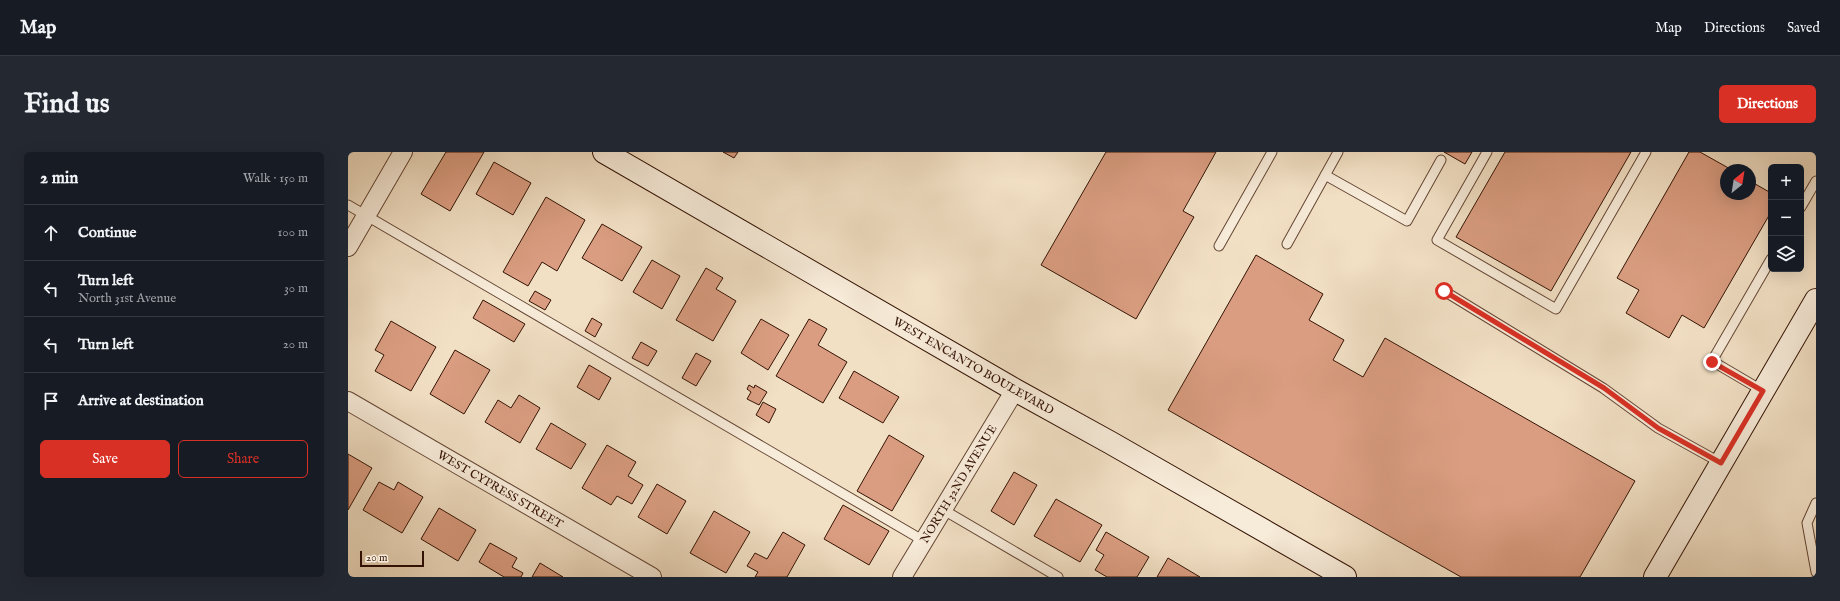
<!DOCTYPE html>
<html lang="en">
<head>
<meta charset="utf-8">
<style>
  :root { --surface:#171b24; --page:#242831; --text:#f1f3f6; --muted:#9ea1a6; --line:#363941; --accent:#d93025 }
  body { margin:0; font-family:"IM FELL English",serif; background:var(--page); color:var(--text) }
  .controls { position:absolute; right:12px; top:12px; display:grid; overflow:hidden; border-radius:6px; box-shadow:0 4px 16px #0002 }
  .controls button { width:36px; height:36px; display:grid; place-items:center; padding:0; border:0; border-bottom:1px solid var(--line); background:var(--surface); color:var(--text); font:20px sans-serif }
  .compass { position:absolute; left:1372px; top:12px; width:36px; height:36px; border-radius:50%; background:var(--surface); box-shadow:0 4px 16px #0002; rotate:30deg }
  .scale { position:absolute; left:12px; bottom:10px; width:64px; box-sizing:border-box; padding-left:4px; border:2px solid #341304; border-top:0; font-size:11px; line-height:14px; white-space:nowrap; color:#341304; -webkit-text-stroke:3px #f7ebd9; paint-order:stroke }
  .stop { position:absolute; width:12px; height:12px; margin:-9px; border:3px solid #d93025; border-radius:50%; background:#fff }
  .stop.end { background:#d93025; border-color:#fff; box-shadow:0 1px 4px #0008 }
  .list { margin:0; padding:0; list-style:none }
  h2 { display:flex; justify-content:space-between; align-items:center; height:52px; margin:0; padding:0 16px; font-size:17px }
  h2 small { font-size:13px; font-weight:400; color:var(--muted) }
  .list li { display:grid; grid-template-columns:26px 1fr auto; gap:12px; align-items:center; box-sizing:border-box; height:56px; padding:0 16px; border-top:1px solid var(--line) }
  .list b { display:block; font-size:15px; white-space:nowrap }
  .list p { margin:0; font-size:13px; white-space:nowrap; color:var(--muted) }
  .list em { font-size:13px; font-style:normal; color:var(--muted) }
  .actions { display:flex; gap:8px; padding:12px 16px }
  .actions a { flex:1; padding:9px 0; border:1px solid var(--accent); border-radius:6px; text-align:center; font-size:14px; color:var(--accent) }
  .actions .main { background:var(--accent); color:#fff }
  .icon { flex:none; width:22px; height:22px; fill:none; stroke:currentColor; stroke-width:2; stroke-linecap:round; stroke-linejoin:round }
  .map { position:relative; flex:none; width:1468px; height:425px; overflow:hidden; border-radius:6px }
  header { display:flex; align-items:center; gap:24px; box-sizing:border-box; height:56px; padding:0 20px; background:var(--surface); border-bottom:1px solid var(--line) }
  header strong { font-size:19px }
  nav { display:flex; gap:22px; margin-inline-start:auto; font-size:14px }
  .intro { display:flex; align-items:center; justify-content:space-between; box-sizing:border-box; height:96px; padding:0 24px }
  h1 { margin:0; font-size:28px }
  .button { padding:10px 18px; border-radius:6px; background:var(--accent); color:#fff; font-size:14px; font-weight:700 }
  main { display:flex; gap:24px; padding:0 24px }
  aside { flex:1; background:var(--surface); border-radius:6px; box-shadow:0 4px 16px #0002 }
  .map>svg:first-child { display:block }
</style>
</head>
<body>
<header>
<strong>Map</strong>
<nav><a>Map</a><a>Directions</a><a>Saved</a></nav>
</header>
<div class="intro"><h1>Find us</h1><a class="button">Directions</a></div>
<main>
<aside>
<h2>2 min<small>Walk · 150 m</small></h2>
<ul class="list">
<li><svg class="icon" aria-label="ahead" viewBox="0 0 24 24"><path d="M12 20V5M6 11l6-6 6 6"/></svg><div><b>Continue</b></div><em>100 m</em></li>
<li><svg class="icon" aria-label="left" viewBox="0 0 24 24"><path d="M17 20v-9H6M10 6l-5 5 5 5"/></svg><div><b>Turn left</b><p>North 31st Avenue</p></div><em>30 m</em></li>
<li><svg class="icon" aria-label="left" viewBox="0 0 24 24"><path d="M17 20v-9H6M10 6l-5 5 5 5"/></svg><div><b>Turn left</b></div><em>20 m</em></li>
<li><svg class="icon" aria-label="arrive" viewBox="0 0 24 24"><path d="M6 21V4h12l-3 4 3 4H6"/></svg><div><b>Arrive at destination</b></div></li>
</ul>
<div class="actions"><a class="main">Save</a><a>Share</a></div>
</aside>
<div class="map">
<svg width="1468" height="425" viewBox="0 0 1468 425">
  <rect width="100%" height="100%" fill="#f2e0c5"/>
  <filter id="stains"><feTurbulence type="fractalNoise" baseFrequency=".005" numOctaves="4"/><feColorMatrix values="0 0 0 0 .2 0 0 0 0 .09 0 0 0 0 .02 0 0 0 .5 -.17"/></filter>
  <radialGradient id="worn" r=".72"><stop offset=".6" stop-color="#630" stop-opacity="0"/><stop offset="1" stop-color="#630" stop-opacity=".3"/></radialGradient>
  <path fill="#da9d81" stroke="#341304" d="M98 0H136L102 59 73 42Z
    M375 0H390L386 6Z
    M758 0H868L835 59 846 65 788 167 693 113Z
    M1096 0H1124L1117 12Z
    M1157 0H1283L1203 139 1108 85Z
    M1341 0H1352L1384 18H1378V42H1402V29L1423 41V60L1356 176 1334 163 1321 186 1278 161 1291 138 1269 126Z
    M146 10 183 31 165 63 128 42Z
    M198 45 237 68 209 119 194 110 180 134 155 120Z
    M254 72 294 95 274 129 234 106Z
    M908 103 975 142 961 168 996 188 985 208 1015 225 1037 186 1287 329 1232 425H1113L820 258Z
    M304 108 332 124 314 157 285 140Z
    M358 116 375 126 368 137 388 149 365 189 328 168Z
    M187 139 203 148 197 158 181 149Z
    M135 148 177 172 166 190 125 166Z
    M244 166 254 172 247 185 237 179Z
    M413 167 441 183 420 218 393 201Z
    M461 167 479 177 470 193 499 210 475 251 428 224Z
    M43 169 88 195 63 239 27 219 36 203 27 198Z
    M293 190 309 199 300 214 284 206Z
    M107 198 142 218 116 262 82 242Z
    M348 201 363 209 348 234 334 226Z
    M241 213 263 226 251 248 229 235Z
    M506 219 551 245 535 271 491 246Z
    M401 233 406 236 407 233 419 240 411 253 399 247 403 240 399 237Z
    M171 243 192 256 172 291 137 270 150 248 163 256Z
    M415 250 428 257 421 271 408 263Z
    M203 271 238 292 223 317 188 297Z
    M541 283 576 304 544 359 509 339Z
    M259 293 288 310 280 324 295 333 284 352 269 344 263 353 234 336Z
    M0 302 24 316 0 358Z
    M666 320 689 333 666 373 643 359Z
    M31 330 46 338 50 330 75 345 54 381 15 358Z
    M309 332 338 349 319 382 290 365Z
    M708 347 754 373 732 410 686 384Z
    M495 353 541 379 521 413 476 387Z
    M91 356 128 378 110 409 73 387Z
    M366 359 402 380 378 421 342 401Z
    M435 380 457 393 439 425H407L410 420 399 414 407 401 419 407Z
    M758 380 801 405 789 425H759L747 418 756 403 748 398Z
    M142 391 169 406 164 415 175 421 173 425H156L131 410Z
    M820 406 852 425H809Z
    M192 411 215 425H184Z"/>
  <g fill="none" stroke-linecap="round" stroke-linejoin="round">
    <defs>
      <path id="lane" d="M1139 0 1089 88 1208 157 1298 0
        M977 23 1059 69 1093 8
        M0 53 576 389
        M1453 55 1468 29
        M939 92 990 0
        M871 94 924 0
        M1096 139 1255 236 1310 276 1373 311
        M1415 239 1364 209 1423 107
        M1468 351 1459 371 1468 420
        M594 357 710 425"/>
      <g id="street">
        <path d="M0 95 55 0"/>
        <path id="s1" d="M0 249 304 425"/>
        <path id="s2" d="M554 425 667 238"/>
      </g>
      <g id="secondary">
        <path id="s3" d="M256 0 667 238 763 291 997 425"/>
        <path d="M1307 425 1468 148"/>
      </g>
    </defs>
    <use href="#lane" stroke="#644634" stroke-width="11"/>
    <use href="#street" stroke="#644634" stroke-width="20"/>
    <use href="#secondary" stroke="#341304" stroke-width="24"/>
    <use href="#lane" stroke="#f7ebd9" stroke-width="9"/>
    <use href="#street" stroke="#f7ebd9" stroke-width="18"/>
    <use href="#secondary" stroke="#f7ebd9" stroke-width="22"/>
  </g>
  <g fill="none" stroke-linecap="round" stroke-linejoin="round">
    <path stroke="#d93025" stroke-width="5" d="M1096 139 1256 236 1310 276 1373 311 1415 239 1364 210"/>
  </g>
  <g text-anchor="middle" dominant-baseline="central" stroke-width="3.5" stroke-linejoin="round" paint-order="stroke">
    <g font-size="12" fill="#341304" stroke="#f7ebd9">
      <text stroke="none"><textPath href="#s3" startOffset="427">WEST ENCANTO BOULEVARD</textPath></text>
      <text stroke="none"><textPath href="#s2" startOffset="109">NORTH 32ND AVENUE</textPath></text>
      <text stroke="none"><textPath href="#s1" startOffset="176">WEST CYPRESS STREET</textPath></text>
    </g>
  </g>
  <rect width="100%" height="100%" filter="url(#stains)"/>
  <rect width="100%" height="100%" fill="url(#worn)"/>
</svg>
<div class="controls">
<button>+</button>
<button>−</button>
<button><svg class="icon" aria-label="layers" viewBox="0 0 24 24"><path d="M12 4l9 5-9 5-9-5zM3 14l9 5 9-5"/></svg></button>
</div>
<svg class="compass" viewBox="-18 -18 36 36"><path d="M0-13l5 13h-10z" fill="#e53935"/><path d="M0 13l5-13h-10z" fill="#9ea1a6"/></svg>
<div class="scale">20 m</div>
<div class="stop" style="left:1096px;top:139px"></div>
<div class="stop end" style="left:1364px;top:210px"></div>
</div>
</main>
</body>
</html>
